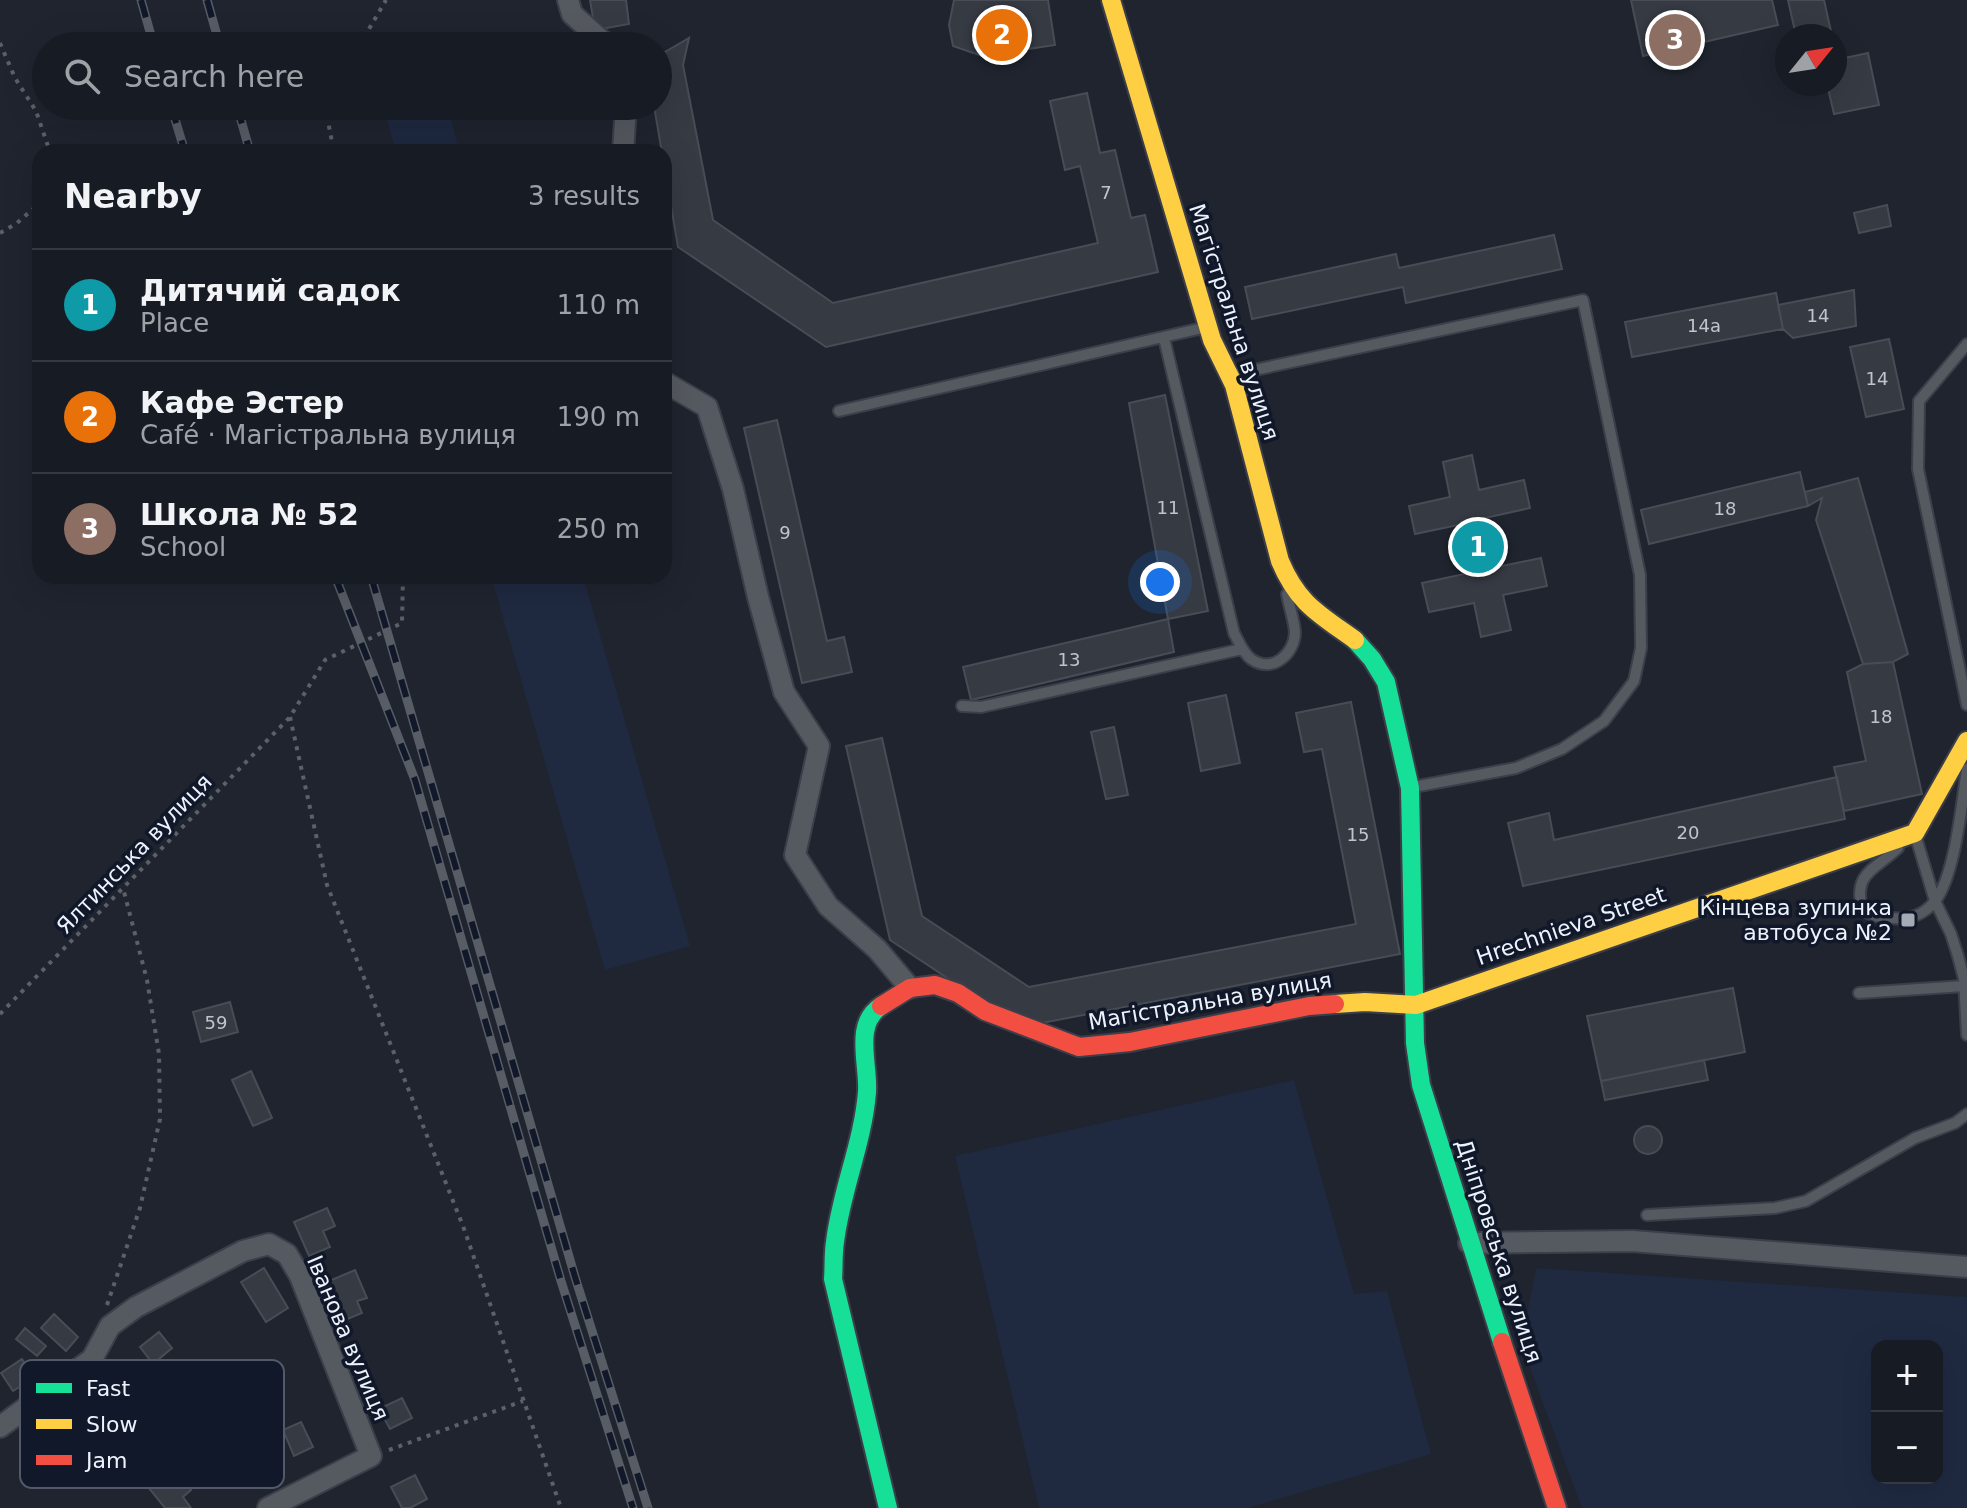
<!DOCTYPE html>
<html lang="en">
<head>
<meta charset="utf-8">
<style>
  :root { --surface:#171b23; --page:#20242b; --text:#f1f3f6; --muted:#9ea1a6; --line:#363941; --accent:#0f766e }
  body { margin:0; font-family:"DejaVu Sans",sans-serif; background:var(--page); color:var(--text) }
  .controls { position:absolute; right:24px; bottom:24px; display:grid; overflow:hidden; border-radius:16px; box-shadow:0 8px 32px #0002 }
  .controls button { width:72px; height:72px; display:grid; place-items:center; padding:0; border:0; border-bottom:2px solid var(--line); background:var(--surface); color:var(--text); font:40px sans-serif }
  .compass { position:absolute; left:1775px; top:24px; width:72px; height:72px; border-radius:50%; background:var(--surface); box-shadow:0 8px 32px #0002; rotate:60deg }
  .you { position:absolute; left:1160px; top:582px; width:28px; height:28px; margin:-20px; border:6px solid #fff; border-radius:50%; background:#1a73e8; box-shadow:0 0 0 12px #1a73e833 }
  .badge { display:grid; place-items:center; width:52px; height:52px; border-radius:50%; background:var(--accent); color:#fff; font-size:26px; font-weight:700 }
  .pin { position:absolute; translate:-50% -50%; border:4px solid #fff; box-shadow:0 2px 8px #0006 }
  .list { margin:0; padding:0; list-style:none }
  h2 { display:flex; justify-content:space-between; align-items:center; height:104px; margin:0; padding:0 32px; font-size:34px }
  h2 small { font-size:26px; font-weight:400; color:var(--muted) }
  .list li { display:grid; grid-template-columns:52px 1fr auto; gap:24px; align-items:center; box-sizing:border-box; height:112px; padding:0 32px; border-top:2px solid var(--line) }
  .list b { display:block; font-size:30px; white-space:nowrap }
  .list p { margin:0; font-size:26px; white-space:nowrap; color:var(--muted) }
  .list em { font-size:26px; font-style:normal; color:var(--muted) }
  .icon { flex:none; width:44px; height:44px; fill:none; stroke:currentColor; stroke-width:2; stroke-linecap:round; stroke-linejoin:round }
  .map { position:relative; flex:none; width:1967px; height:1508px; overflow:hidden }
  .search { position:absolute; background:var(--surface); box-shadow:0 8px 32px #0002; left:32px; top:32px; width:640px; height:88px; display:flex; align-items:center; gap:20px; box-sizing:border-box; padding:0 28px; border-radius:44px; color:var(--muted); font-size:30px }
  .panel { position:absolute; background:var(--surface); box-shadow:0 8px 32px #0002; left:32px; top:144px; width:640px; height:440px; border-radius:24px }
  .map>svg:first-child { display:block }
</style>
</head>
<body>
<div class="map">
<svg width="1967" height="1508" viewBox="0 0 1967 1508">
  <rect width="100%" height="100%" fill="#1f242f"/>
  <path fill="#1f2940" fill-rule="evenodd" d="M383 106H447L460 152H396Z
    M491 576H583L690 946 605 970Z
    M1294 1080 1354 1294 1387 1291 1431 1454 1248 1508H1039L955 1156Z
    M1536 1268 1967 1297V1508H1582L1521 1344ZM1877 1346H1937V1478H1877Z"/>
  <path fill="#363a43" stroke="#474c55" stroke-width="2" d="M590 0H626L629 24 595 30Z
    M954 0H1048L1055 45 982 56 953 46 949 25Z
    M1631 0H1772L1778 25 1643 56Z
    M1788 0H1824L1832 36H1796Z
    M689 38 683 65 713 220 833 303 1098 243 1080 166 1065 170 1050 101 1087 93 1100 153 1115 150 1131 218 1145 215 1158 272 826 347 678 247 654 106H658V56Z
    M1868 53 1879 105 1834 114 1827 84H1835V60Z
    M1887 205 1891 226 1859 233 1854 213Z
    M1554 235 1562 269 1406 303 1403 287 1252 319 1245 287 1396 254 1399 268Z
    M1854 290 1856 326 1793 338 1783 329 1778 305Z
    M1776 293 1783 329 1632 357 1625 322Z
    M1889 339 1904 409 1866 417 1850 347Z
    M1165 395 1208 611 1168 619 1129 403Z
    M777 420 827 641 844 637 852 672 802 683 744 428Z
    M1472 455 1479 490 1524 480 1530 508 1485 518 1489 533 1499 531 1503 552 1494 554 1497 567 1541 558 1547 586 1503 595 1511 630 1481 637 1474 603 1429 612 1422 583 1469 573 1466 560 1458 562 1453 542 1462 540 1458 525 1415 534 1409 506 1450 497 1443 462Z
    M1800 472 1808 506 1649 544 1641 510Z
    M1858 478 1908 654 1893 662 1863 664 1816 520 1822 498 1808 506 1805 492Z
    M1168 619 1174 652 971 700 963 667Z
    M1893 662 1922 794 1844 811 1834 767 1866 761 1847 672 1863 664Z
    M1226 695 1240 763 1201 771 1188 703Z
    M1351 702 1400 954 1021 1027 890 940 846 746 882 738 922 916 1029 987 1356 924 1322 749 1304 752 1296 713Z
    M1114 727 1128 795 1106 799 1091 732Z
    M1837 777 1845 819 1523 886 1508 823 1549 813 1554 840Z
    M1733 988 1745 1052 1601 1081 1587 1016Z
    M230 1002 238 1032 201 1042 193 1012Z
    M1704 1060 1708 1080 1605 1100 1601 1081Z
    M251 1071 272 1118 253 1126 232 1080Z
    M1634 1140a14 14 0 1 1 28 0a14 14 0 1 1-28 0Z
    M327 1208 335 1226 323 1231 330 1247 309 1256 294 1222Z
    M264 1268 288 1308 266 1322 241 1282Z
    M355 1270 367 1298 357 1301 362 1313 338 1323 322 1284Z
    M54 1314 78 1337 66 1351 41 1328Z
    M25 1328 46 1346 37 1356 16 1339Z
    M159 1332 172 1348 153 1364 140 1347Z
    M22 1359 34 1378 13 1391 1 1373Z
    M402 1398 412 1418 390 1429 379 1409Z
    M301 1422 313 1447 294 1456 283 1430Z
    M173 1468 191 1490 183 1497 191 1508H165L148 1487Z
    M415 1475 427 1499 410 1508H402L391 1487Z"/>
  <g fill="none" stroke-linecap="round" stroke-linejoin="round">
    <defs>
      <path id="lane" d="M1164 338 1234 633C1239 642 1243 653 1251 659 1272 674 1295 654 1295 632 1294 620 1289 606 1287 594
        M1967 344 1919 401 1918 469 1967 705
        M1231 375 1583 300 1640 575 1641 648 1634 681 1604 721 1562 749 1516 768 1413 787
        M839 411 1207 327
        M962 706 981 707 1242 649
        M1915 834 1935 901 1951 934 1958 956 1964 979 1967 1035
        M1898 848C1875 870 1853 872 1862 910 1872 916 1879 917 1891 918 1909 920 1923 916 1935 901 1955 876 1962 802 1967 769
        M1859 993 1964 986
        M1647 1215 1775 1208 1806 1201 1915 1138 1955 1123 1967 1114"/>
      <path id="street" d="M568 0 572 14 608 46
        M623 152 626 106
        M664 382 707 407 733 489 758 597 784 692 819 746 795 855 828 906 877 949 910 988
        M1469 1243 1632 1241 1967 1267
        M0 1427 92 1359 110 1326 136 1307 243 1251 269 1244 287 1254 300 1276 371 1456 268 1508"/>
      <path id="fast" d="M1355 640 1372 659 1386 682 1410 788 1415 1043 1421 1085 1502 1342
        M881 1006C853 1024 869 1064 867 1092 863 1143 841 1191 835 1242 833 1254 834 1267 833 1279L888 1508"/>
      <path id="slow" d="M1111 0 1212 340 1234 385 1280 561C1298 604 1319 614 1355 640
        M1335 1004 1365 1002 1416 1005 1915 833 1967 741"/>
      <path id="jam" d="M881 1006 910 988 935 985 958 993 985 1011 1079 1047 1130 1042 1309 1006 1335 1004
        M1502 1342 1557 1508"/>
    </defs>
    <use href="#lane" stroke="#3c3f49" stroke-width="14"/>
    <use href="#street" stroke="#3c3f49" stroke-width="24"/>
    <use href="#fast" stroke="#3c3f49" stroke-width="22"/>
    <use href="#slow" stroke="#3c3f49" stroke-width="22"/>
    <use href="#jam" stroke="#3c3f49" stroke-width="22"/>
    <path stroke="#5c6068" stroke-width="4" stroke-dasharray="4 6" stroke-linecap="butt" d="M0 43 15 78 36 111 50 152
      M359 46 386 0
      M325 106 334 152
      M0 233 17 223 40 203
      M290 717 327 885 463 1226 561 1508
      M0 1014 290 717 325 660 402 623 403 576
      M107 1305 140 1208 160 1119 159 1054 147 980 123 888
      M389 1450 523 1401"/>
    <use href="#lane" stroke="#555960" stroke-width="10"/>
    <use href="#street" stroke="#555960" stroke-width="20"/>
    <use href="#fast" stroke="#16e098" stroke-width="18"/>
    <use href="#slow" stroke="#ffcf43" stroke-width="18"/>
    <use href="#jam" stroke="#f24e42" stroke-width="18"/>
    <defs>
      <path id="rail" d="M141 0 154 46
        M207 0 220 46
        M171 106 185 152
        M237 106 250 152
        M335 576 415 780 561 1281 633 1508
        M371 576 575 1277 648 1508"/>
    </defs>
    <use href="#rail" stroke="#585c65" stroke-width="9"/>
    <use href="#rail" stroke="#10182a" stroke-width="6" stroke-dasharray="18" stroke-linecap="butt"/>
  </g>
  <rect fill="#a5abb5" stroke="#10182a" stroke-width="3" x="1900" y="912" width="16" height="16" rx="4"/>
  <g text-anchor="middle" dominant-baseline="central" stroke-width="7" stroke-linejoin="round" paint-order="stroke">
    <g font-size="18" fill="#bfc5ce">
      <text x="1106" y="192">7</text>
      <text x="1818" y="315">14</text>
      <text x="1704" y="325">14а</text>
      <text x="1877" y="378">14</text>
      <text x="1168" y="507">11</text>
      <text x="1725" y="508">18</text>
      <text x="785" y="532">9</text>
      <text x="1069" y="659">13</text>
      <text x="1881" y="716">18</text>
      <text x="1688" y="832">20</text>
      <text x="1358" y="834">15</text>
      <text x="216" y="1022">59</text>
    </g>
    <g font-size="22" fill="#edf3fd" stroke="#10182a">
      <text transform="translate(1234 322) rotate(72)">Магістральна вулиця</text>
      <text transform="translate(134 854) rotate(-46)">Ялтинська вулиця</text>
      <text transform="translate(1571 926) rotate(-19)">Hrechnieva Street</text>
      <text transform="translate(1210 1001) rotate(-10)">Магістральна вулиця</text>
      <text transform="translate(1499 1251) rotate(72)">Дніпровська вулиця</text>
      <text transform="translate(348 1338) rotate(67)">Іванова вулиця</text>
    </g>
    <g font-size="22" fill="#edf3fd" stroke="#10182a" text-anchor="end">
      <text x="1892" y="907">Кінцева зупинка<tspan x="1892" dy="25">автобуса №2</tspan></text>
    </g>
  </g>
  <rect x="20" y="1360" width="264" height="128" rx="12" fill="#10182a" stroke="#525a69" stroke-width="2"/>
  <rect x="36" y="1383" width="36" height="10" fill="#16e098"/>
  <rect x="36" y="1419" width="36" height="10" fill="#ffcf43"/>
  <rect x="36" y="1455" width="36" height="10" fill="#f24e42"/>
  <g font-size="22" fill="#edf3fd">
    <text x="86" y="1396">Fast</text>
    <text x="86" y="1432">Slow</text>
    <text x="86" y="1468">Jam</text>
  </g>
</svg>
<div class="controls">
<button>+</button>
<button>−</button>
</div>
<svg class="compass" viewBox="-18 -18 36 36"><path d="M0-13l5 13h-10z" fill="#e53935"/><path d="M0 13l5-13h-10z" fill="#9ea1a6"/></svg>
<div class="you"></div>
<div class="pin badge" style="left:1478px;top:547px;background:#0f9aa8">1</div>
<div class="pin badge" style="left:1002px;top:35px;background:#e8710a">2</div>
<div class="pin badge" style="left:1675px;top:40px;background:#8d6e63">3</div>
<div class="search"><svg class="icon" aria-label="search" viewBox="0 0 24 24"><circle cx="10" cy="10" r="6"/><path d="M15 15l6 6"/></svg>Search here</div>
<section class="panel">
<h2>Nearby<small>3 results</small></h2>
<ul class="list">
<li><span class="badge" style="background:#0f9aa8">1</span><div><b>Дитячий садок</b><p>Place</p></div><em>110 m</em></li>
<li><span class="badge" style="background:#e8710a">2</span><div><b>Кафе Эстер</b><p>Café · Магістральна вулиця</p></div><em>190 m</em></li>
<li><span class="badge" style="background:#8d6e63">3</span><div><b>Школа № 52</b><p>School</p></div><em>250 m</em></li>
</ul>
</section>
</div>
</body>
</html>
